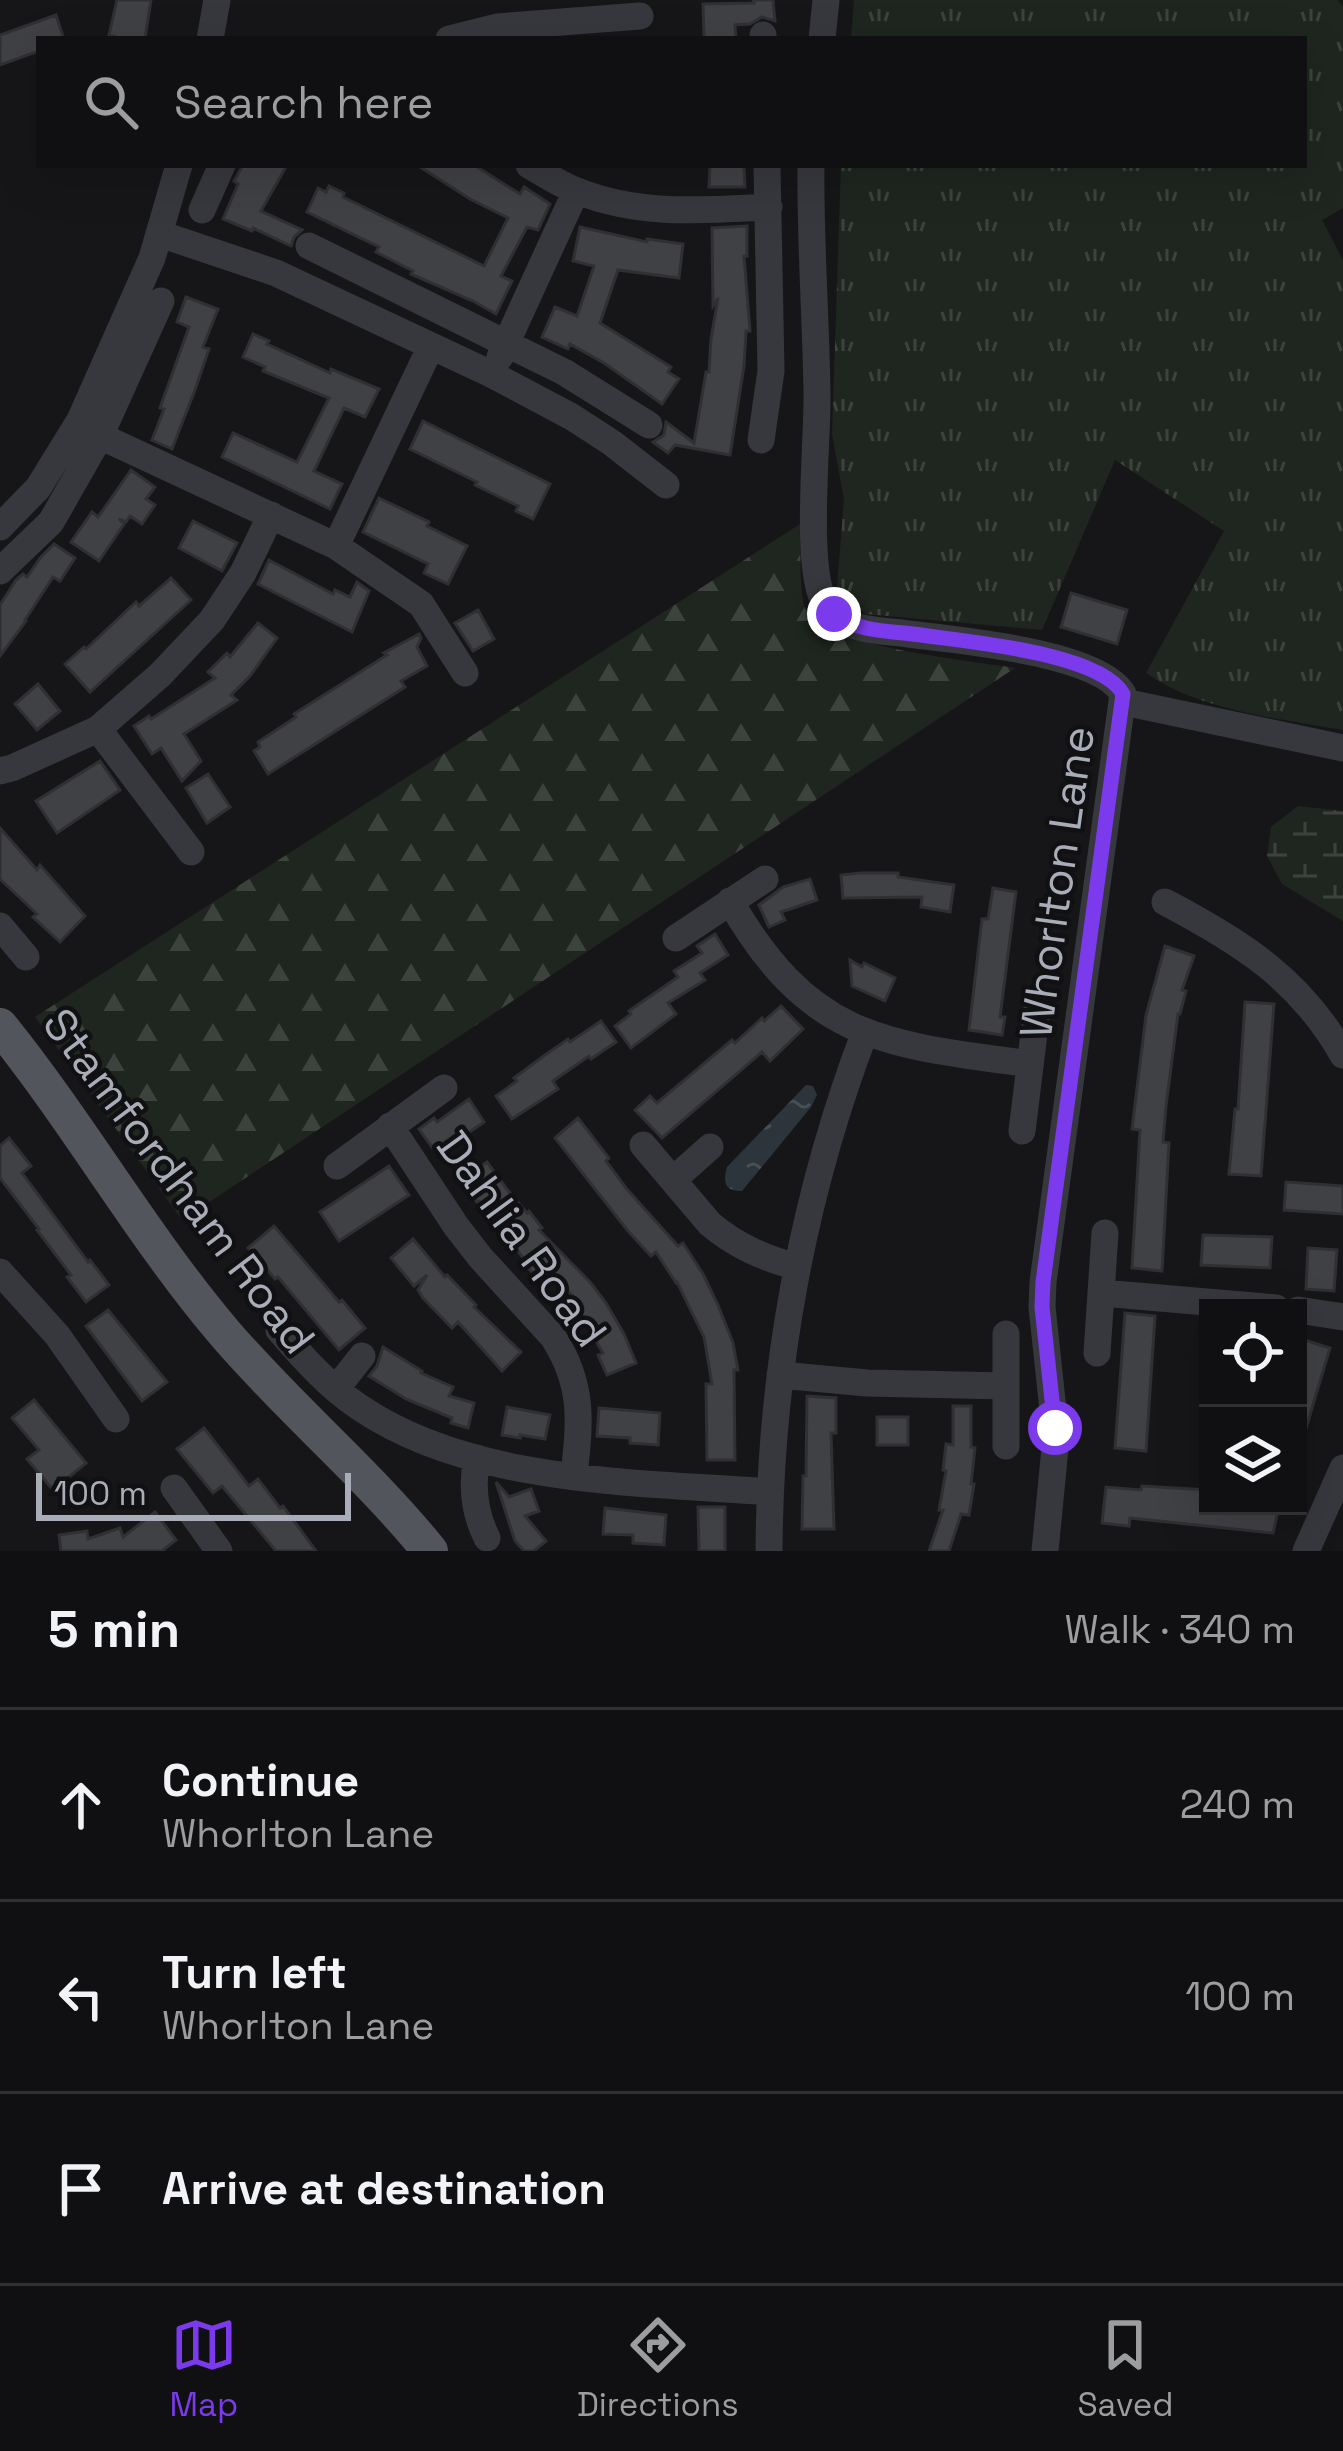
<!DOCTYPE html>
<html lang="en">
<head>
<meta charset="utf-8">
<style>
  :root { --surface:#101012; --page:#1e1e20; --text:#f1f3f6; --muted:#9c9d9f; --line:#303032; --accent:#7c3aed }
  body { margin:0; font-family:"Space Grotesk",sans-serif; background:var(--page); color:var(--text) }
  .controls { position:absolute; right:36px; bottom:36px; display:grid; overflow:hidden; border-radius:0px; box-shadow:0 12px 48px #0002 }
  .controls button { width:108px; height:108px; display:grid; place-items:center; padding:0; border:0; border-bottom:3px solid var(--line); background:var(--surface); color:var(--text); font:60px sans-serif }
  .scale { position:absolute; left:36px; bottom:30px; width:315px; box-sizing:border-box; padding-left:12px; border:6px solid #a8adb8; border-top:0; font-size:33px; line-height:42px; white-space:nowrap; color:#a8adb8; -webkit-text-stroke:9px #111113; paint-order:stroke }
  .stop { position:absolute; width:36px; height:36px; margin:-27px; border:9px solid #7c3aed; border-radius:50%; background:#fff }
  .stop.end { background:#7c3aed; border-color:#fff; box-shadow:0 3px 12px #0008 }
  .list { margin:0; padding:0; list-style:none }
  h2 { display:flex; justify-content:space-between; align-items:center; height:156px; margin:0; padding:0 48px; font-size:51px }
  h2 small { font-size:39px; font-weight:400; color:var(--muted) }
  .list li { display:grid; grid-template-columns:78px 1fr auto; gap:36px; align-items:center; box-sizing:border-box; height:192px; padding:0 48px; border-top:3px solid var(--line) }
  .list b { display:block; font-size:45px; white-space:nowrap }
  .list p { margin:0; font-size:39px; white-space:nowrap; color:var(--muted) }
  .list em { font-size:39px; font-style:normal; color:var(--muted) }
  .icon { flex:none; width:66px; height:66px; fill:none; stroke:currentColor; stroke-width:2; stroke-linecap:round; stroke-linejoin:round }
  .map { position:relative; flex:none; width:1343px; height:1551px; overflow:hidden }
  .search { position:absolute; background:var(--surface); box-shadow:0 12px 48px #0002; left:36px; right:36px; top:36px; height:132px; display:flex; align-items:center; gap:30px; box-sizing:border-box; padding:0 42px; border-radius:0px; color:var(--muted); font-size:45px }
  .sheet { height:732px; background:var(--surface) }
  nav { display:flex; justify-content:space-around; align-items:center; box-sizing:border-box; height:168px; border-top:3px solid var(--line); background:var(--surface); font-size:33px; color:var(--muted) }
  nav a { display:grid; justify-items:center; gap:6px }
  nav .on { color:var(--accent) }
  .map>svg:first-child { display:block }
</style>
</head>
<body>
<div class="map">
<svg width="1343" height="1551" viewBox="0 0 1343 1551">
  <defs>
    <pattern id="grass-tufts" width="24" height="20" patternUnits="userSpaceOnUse" patternTransform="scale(3)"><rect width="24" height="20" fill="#1e261f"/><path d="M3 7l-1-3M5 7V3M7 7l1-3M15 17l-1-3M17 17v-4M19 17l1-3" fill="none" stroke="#3c433d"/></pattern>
    <pattern id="forest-firs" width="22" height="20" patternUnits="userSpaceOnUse" patternTransform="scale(3)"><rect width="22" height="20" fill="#1e261f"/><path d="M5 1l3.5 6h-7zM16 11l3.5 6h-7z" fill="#3c433d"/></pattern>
    <pattern id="wetland-marsh" width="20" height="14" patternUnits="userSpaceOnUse" patternTransform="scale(3)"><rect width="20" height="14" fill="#1e261f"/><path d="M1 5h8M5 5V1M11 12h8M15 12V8" fill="none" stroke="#3c433d"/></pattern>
    <pattern id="water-ripples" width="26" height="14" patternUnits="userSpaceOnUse" patternTransform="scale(3)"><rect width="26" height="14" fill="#2c353c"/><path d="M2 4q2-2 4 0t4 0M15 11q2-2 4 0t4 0" fill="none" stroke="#485056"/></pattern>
  </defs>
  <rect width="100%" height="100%" fill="#161618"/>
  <path fill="url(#grass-tufts)" d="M854 0H1338L1343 7V208L1322 220 1343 260V730C1277 718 1201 711 1146 673L1224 531 1115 460 1042 630 865 614 837 588 844 499 832 434 841 165H1304V39H851Z"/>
  <path fill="url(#forest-firs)" d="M800 524C801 544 799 592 805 608 821 647 974 661 1015 668L182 1220 35 1017Z"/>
  <path fill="url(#wetland-marsh)" d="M1298 806 1343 811V921L1282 884 1267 856 1271 827Z"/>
  <path fill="url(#water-ripples)" d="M806 1085 813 1086 817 1095 811 1107 742 1191C724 1191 723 1182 727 1167Z"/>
  <path fill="#404145" stroke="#303034" stroke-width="3" d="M117 0H151L145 39H124L109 35Z
    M753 0H773L775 21 762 17 750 24 735 25 736 39H704L703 4 754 3Z
    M56 15 64 39H39V51L0 65V35Z
    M243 165H287L261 211 302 230 294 237 291 246 253 228 252 231 223 219 238 184 234 181Z
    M417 165H474L520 194 524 187 550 204 538 230 527 227 501 276 512 281 496 314 473 301 411 274 413 271 376 252 379 247 307 212 318 188 326 192 329 186 344 193 343 197 484 266 508 218 470 199Z
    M710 165H744L745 187H709Z
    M747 226V256H744L750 331H746L744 366 730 455 675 445 668 453 653 442 664 435 666 422 694 443 706 372H709L711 339 718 298 713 306 712 228Z
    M580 227 647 242V239L683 244 679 278 618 270 600 323 671 367 668 372 679 379 662 404 604 363 570 344 568 349 542 337 555 307 577 316 594 266 573 261Z
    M186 297 218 309 203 347 209 349 195 390 172 449 152 440 164 409 160 408 189 327 177 322Z
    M253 334 269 341 267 344 330 373 331 369 379 389 365 417 344 408 314 471 342 484 330 509 222 457 233 433 297 462 329 398 263 371 265 367 243 357Z
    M423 421 550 484 533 519 516 511 518 506 475 485 477 482 410 449Z
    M131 470 155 487 146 499 155 505 142 524 130 516 126 522 119 519 124 524 99 561 71 542 92 512 98 517Z
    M379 498 429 522 427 526 467 546 448 584 424 573 428 564 363 532Z
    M193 521 237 543 222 571 179 548Z
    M54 544 75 558 60 581 53 577 25 620 26 621 0 656V605L16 580 23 574 27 577 41 557Z
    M269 560 333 594 335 590 350 597 357 582 369 591 352 632 258 584Z
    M171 578 191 600 90 692 65 664 84 647 86 649 136 602 139 606Z
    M1071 593 1127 610 1117 644 1061 627Z
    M478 610 494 639 473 651 455 623Z
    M258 623 277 638 250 676 231 695 237 700 184 734 201 761 182 781 161 748 152 754 134 726 149 716 151 719 215 678 208 672 227 653 230 657Z
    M419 634 421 638 417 647 427 666 401 681 405 687 268 774 254 751 260 747 258 742 296 717 294 714 387 655 384 653Z
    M38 684 60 711 37 730 15 704Z
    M100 761 120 790 57 833 36 801Z
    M208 774 230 807 207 823 186 788Z
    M0 828 37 870 40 865 85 916 60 942 33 917 37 914 0 879Z
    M860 873H898V877L954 885 950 912 921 907 922 897 843 898 841 875Z
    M810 879 817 900 781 912 785 920 769 927 759 905 783 887Z
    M993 888 1016 892 1000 1017H1005L1002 1035 969 1030 982 919H988Z
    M715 934 728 955 700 973 705 980 668 1003 676 1014 631 1048 615 1026 631 1014 629 1011 678 977 674 971 702 953 697 946Z
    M1165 946 1194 956 1182 990 1186 991 1180 1014H1178L1166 1106 1163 1142 1169 1143 1162 1271 1132 1268 1140 1130 1132 1129 1146 1015Z
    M850 960 862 967 864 963 895 978 885 1001 852 986Z
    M1245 1002 1274 1004 1261 1176 1229 1174 1235 1109H1238Z
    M781 1006 803 1029 770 1061 762 1052 662 1138 635 1110 650 1096 657 1103 732 1040 735 1043 762 1018 764 1021Z
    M601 1021 616 1042 591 1059 589 1056 553 1081 558 1089 512 1119 496 1096 517 1081 514 1078 545 1055 568 1039 570 1042Z
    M469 1099 484 1122 465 1135 462 1130 434 1150 419 1129 434 1118 437 1122Z
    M578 1118 609 1158 606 1161 626 1188 678 1246 683 1243 703 1274 718 1305 733 1343 738 1370H734L735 1460H707L706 1384H712L704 1337 677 1282 676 1283 656 1252 651 1256 628 1231 555 1138Z
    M9 1138 31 1166 22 1173 88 1262 90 1260 109 1285 86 1302 67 1277 71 1275 37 1230 39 1229 0 1178V1146Z
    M487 1162 506 1188 527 1213 529 1211 542 1228 539 1230 590 1282 606 1303 624 1334 636 1363 607 1375 598 1355 603 1353 587 1326 589 1324 572 1302 576 1299 548 1272 540 1280 522 1262 524 1259 479 1201 477 1202 461 1180Z
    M389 1166 409 1195 339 1241 320 1212Z
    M1286 1182 1343 1186V1214L1284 1210Z
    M274 1226 339 1302 342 1300 365 1328 339 1350 278 1277 275 1279 248 1248Z
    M1203 1235 1272 1237 1270 1268 1201 1265Z
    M413 1239 445 1277 447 1275 476 1305 474 1307 521 1352 502 1371 458 1322 452 1328 423 1298 418 1290 427 1275 414 1286 391 1258Z
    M1308 1248 1337 1250 1334 1291 1306 1289Z
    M108 1310 167 1382 142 1401 86 1326Z
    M1125 1313 1155 1316 1146 1451 1115 1448Z
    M1301 1339 1330 1348 1301 1445 1298 1444V1351Z
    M383 1347 422 1371 421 1373 453 1387 449 1396 474 1403 468 1428 451 1423 452 1418 406 1399 369 1376 377 1366Z
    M807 1396 836 1398V1433H831L834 1529H802L803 1476H806Z
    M34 1400 86 1463 53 1490 27 1459 39 1450 12 1418Z
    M953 1406H971V1447L975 1448 971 1484H974L969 1515 961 1514 949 1551H929L943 1510H939L946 1471 943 1470 946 1444 953 1445Z
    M507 1407 550 1415 545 1439 520 1435V1438L502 1435Z
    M599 1408 660 1413 658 1445 630 1443V1438L597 1436Z
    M877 1417H908V1445H877Z
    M204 1428 249 1486 258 1479 280 1508 283 1506 316 1551H276L222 1486 213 1493 177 1449Z
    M496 1482 509 1497 531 1489 539 1511 525 1516 546 1541 534 1551H524L515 1541Z
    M1142 1486 1208 1490V1506H1279L1273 1533 1130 1518 1129 1526 1102 1523 1106 1487 1141 1490Z
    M698 1507H725V1551H699Z
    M605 1508 666 1515 664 1545 633 1543V1535L603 1534Z
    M155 1512 176 1540 162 1551H61L59 1535 87 1531 88 1539 120 1528 123 1537Z"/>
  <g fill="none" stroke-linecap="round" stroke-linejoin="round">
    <path stroke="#37383d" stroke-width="27" d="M763 35V39
      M210 39 217 0
      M449 39 497 27 640 16
      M822 39 826 0
      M529 165C546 175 562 186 580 192 641 216 705 210 769 207
      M811 165C810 241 816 318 817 394 818 439 804 570 825 603 830 611 837 617 845 622 863 631 888 631 908 634 956 640 1099 652 1123 694L1043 1282 1042 1307 1056 1438 1045 1551
      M202 210 222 165
      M160 234 276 273 491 374 572 417 612 443 666 485
      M309 246 564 372 649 425
      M500 357 576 191
      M100 436 336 546 421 604 465 673
      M761 440 771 371 767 165
      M0 527 38 488 80 420 152 258 179 165
      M336 546 431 346
      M0 571 51 522 100 436 161 301
      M1124 702 1343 748
      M98 729 191 852
      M0 771 12 768 98 729 160 675 212 620 243 573 271 515
      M730 901C810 1040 883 1044 1030 1064
      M1165 902C1241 942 1300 979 1343 1055
      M0 926 26 957
      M676 938 765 879
      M390 1126 456 1226 480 1257 553 1337C584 1385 580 1421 574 1475
      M1022 1131 1037 1009
      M643 1145 710 1224C736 1246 764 1258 797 1267
      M337 1166 444 1088
      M673 1180 710 1147
      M0 1272 57 1335 116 1419
      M1102 1293 1276 1308
      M1298 1310 1343 1317
      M279 1330C303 1358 328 1386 359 1407 472 1484 638 1482 769 1492
      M1006 1334V1446
      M1097 1353 1105 1233
      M780 1375 867 1383 1006 1386
      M336 1389 362 1356
      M477 1458C471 1487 474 1512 487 1538
      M174 1488 219 1551
      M769 1551C770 1374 802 1197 865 1032
      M1306 1551 1343 1468"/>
    <path stroke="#53555c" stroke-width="36" d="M0 1026C79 1124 141 1234 222 1330 288 1408 366 1472 430 1551"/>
  </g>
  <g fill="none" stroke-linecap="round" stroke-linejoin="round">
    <path stroke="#7c3aed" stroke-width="15" d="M834 614C857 631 886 631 913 634 960 641 1100 652 1123 694L1043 1282 1042 1307 1055 1428"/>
  </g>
  <g text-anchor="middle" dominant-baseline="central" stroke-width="9" stroke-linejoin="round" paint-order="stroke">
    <g font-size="45" fill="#a8adb8" stroke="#111113">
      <text transform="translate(1057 882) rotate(-82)">Whorlton Lane</text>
      <text transform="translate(179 1181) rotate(53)">Stamfordham Road</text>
      <text transform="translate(522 1239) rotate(54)">Dahlia Road</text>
    </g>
  </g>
</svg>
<div class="controls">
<button><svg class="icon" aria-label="locate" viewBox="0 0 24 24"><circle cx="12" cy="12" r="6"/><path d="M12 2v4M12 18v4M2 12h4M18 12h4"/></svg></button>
<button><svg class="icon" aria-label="layers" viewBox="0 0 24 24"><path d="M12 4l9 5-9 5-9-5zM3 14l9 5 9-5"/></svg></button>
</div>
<div class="scale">100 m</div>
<div class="stop" style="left:1055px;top:1428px"></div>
<div class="stop end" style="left:834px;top:614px"></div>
<div class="search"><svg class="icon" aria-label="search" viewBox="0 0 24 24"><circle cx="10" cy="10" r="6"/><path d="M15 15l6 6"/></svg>Search here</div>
</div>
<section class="sheet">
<h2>5 min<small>Walk · 340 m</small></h2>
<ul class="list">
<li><svg class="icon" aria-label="ahead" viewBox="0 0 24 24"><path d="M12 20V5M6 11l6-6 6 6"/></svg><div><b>Continue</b><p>Whorlton Lane</p></div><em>240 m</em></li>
<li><svg class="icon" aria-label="left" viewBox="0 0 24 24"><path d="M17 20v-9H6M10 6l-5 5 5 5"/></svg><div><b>Turn left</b><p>Whorlton Lane</p></div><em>100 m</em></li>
<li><svg class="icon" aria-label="arrive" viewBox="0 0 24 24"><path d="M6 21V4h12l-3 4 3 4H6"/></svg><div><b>Arrive at destination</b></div></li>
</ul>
</section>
<nav>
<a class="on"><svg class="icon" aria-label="map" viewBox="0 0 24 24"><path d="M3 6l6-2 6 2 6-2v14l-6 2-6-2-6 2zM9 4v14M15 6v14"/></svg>Map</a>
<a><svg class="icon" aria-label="directions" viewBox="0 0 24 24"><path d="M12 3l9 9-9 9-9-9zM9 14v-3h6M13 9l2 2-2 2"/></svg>Directions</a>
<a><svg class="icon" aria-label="saved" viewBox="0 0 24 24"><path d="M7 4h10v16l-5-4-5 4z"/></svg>Saved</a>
</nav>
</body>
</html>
